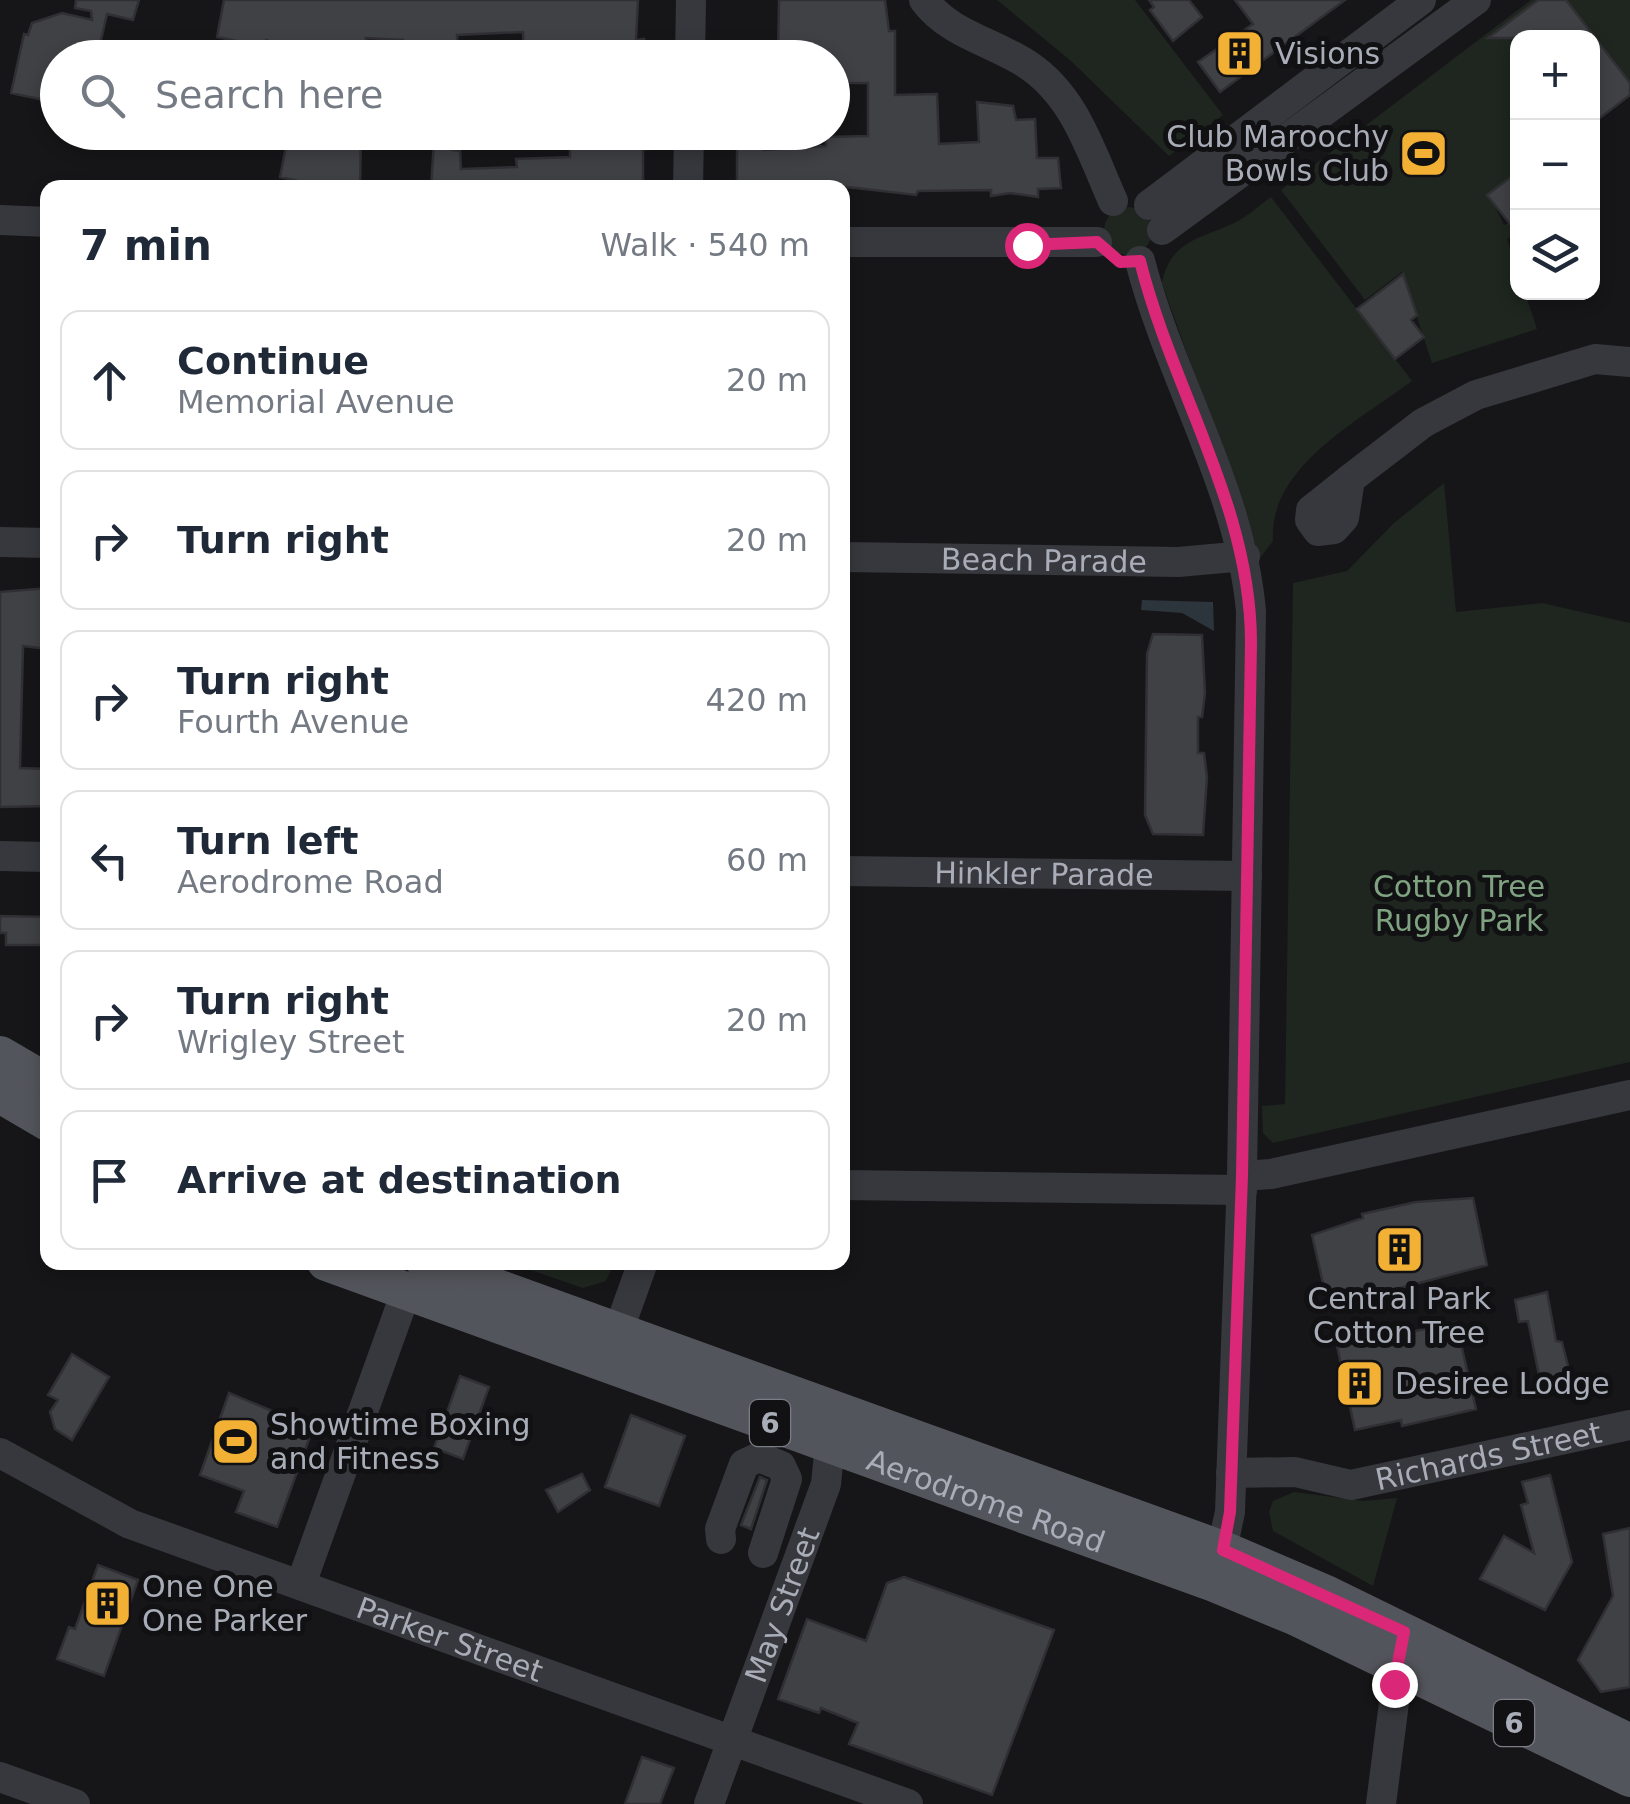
<!DOCTYPE html>
<html lang="en">
<head>
<meta charset="utf-8">
<style>
  :root { --surface:#fff; --page:#f2f2f3; --text:#1f2937; --muted:#747a83; --line:#e0e1e3 }
  body { margin:0; font-family:"DejaVu Sans",sans-serif; background:var(--page); color:var(--text) }
  .controls { position:absolute; right:30px; top:30px; display:grid; overflow:hidden; border-radius:20px; box-shadow:0 5px 15px #0003 }
  .controls button { width:90px; height:90px; display:grid; place-items:center; padding:0; border:0; border-bottom:2px solid var(--line); background:var(--surface); color:var(--text); font:50px sans-serif }
  .stop { position:absolute; width:30px; height:30px; margin:-22px; border:8px solid #db2777; border-radius:50%; background:#fff }
  .stop.end { background:#db2777; border-color:#fff; box-shadow:0 2px 10px #0008 }
  .list { margin:0; padding:0; list-style:none }
  h2 { display:flex; justify-content:space-between; align-items:center; height:130px; margin:0; padding:0 40px; font-size:42px }
  h2 small { font-size:32px; font-weight:400; color:var(--muted) }
  .list li { display:grid; grid-template-columns:65px 1fr auto; gap:30px; align-items:center; box-sizing:border-box; height:140px; margin:0 20px 20px; padding:0 20px; border:2px solid var(--line); border-radius:20px }
  .list b { display:block; font-size:38px; white-space:nowrap }
  .list p { margin:0; font-size:32px; white-space:nowrap; color:var(--muted) }
  .list em { font-size:32px; font-style:normal; color:var(--muted) }
  .icon { flex:none; width:55px; height:55px; fill:none; stroke:currentColor; stroke-width:2; stroke-linecap:round; stroke-linejoin:round }
  .map { position:relative; flex:none; width:1630px; height:1804px; overflow:hidden }
  .search { position:absolute; background:var(--surface); box-shadow:0 5px 15px #0003; left:40px; top:40px; width:810px; height:110px; display:flex; align-items:center; gap:25px; box-sizing:border-box; padding:0 35px; border-radius:55px; color:var(--muted); font-size:38px }
  .panel { position:absolute; background:var(--surface); box-shadow:0 5px 15px #0003; left:40px; top:180px; width:810px; height:1090px; border-radius:20px }
  .map>svg:first-child { display:block }
</style>
</head>
<body>
<div class="map">
<svg width="1630" height="1804" viewBox="0 0 1630 1804">
  <rect width="100%" height="100%" fill="#161618"/>
  <path fill="#1e261f" d="M997 0H1135L1223 115 1169 156 1071 61Z
    M1531 0H1630V95L1593 124 1592 38H1518L1517 182 1493 202 1504 225 1509 223 1512 236 1507 239 1517 270 1518 292 1525 293 1537 329 1432 363 1402 272 1365 300 1281 190Z
    M1271 197 1412 381C1360 420 1268 467 1273 541L1260 558 1162 283C1171 238 1203 239 1238 221 1249 215 1260 205 1271 197Z
    M1104 231a24 24 0 1 1 48 0a24 24 0 1 1-48 0Z
    M1444 483 1456 612 1542 603 1630 623V1062L1273 1143 1263 1133 1262 1106 1285 1104 1293 583 1347 571 1394 523Z
    M510 1263 614 1262V1263L606 1281 583 1288Z
    M1294 1492 1364 1501 1397 1498 1373 1586 1273 1531 1269 1512 1273 1501Z"/>
  <path fill="#2c353c" d="M1142 600 1213 602 1214 631 1182 613 1141 610Z"/>
  <path fill="#404145" stroke="#303034" stroke-width="2.5" d="M76 0H139L133 20 107 14 97 58H58V103L11 93 24 34 28 35 32 23 62 13 92 20 91 11 75 8Z
    M224 0H638L636 40 644 39 645 58H524L523 32 457 35 458 57 440 58 429 43 404 45 403 40 366 38 367 53 317 56 266 40 264 47 217 37Z
    M779 0H885L889 31H895V95L937 94 939 144 979 142 977 102 1013 106 1016 120 1035 119 1037 158H1058L1061 188 1038 189V197L1010 193 991 196V190L918 191 916 195 847 187 737 188V132H764V150L826 146V137L868 136V83H832V58H778Z
    M1149 0H1189L1202 17 1173 41 1150 10 1154 7Z
    M1235 0H1345L1220 92 1198 62 1253 24Z
    M1538 0H1566L1630 83V95L1592 124V38H1488Z
    M289 132H361L360 188H329L280 177Z
    M570 132H648L649 149H643V188H570V182L431 188 434 141 452 140V150L460 151 461 169 517 167 516 159 570 157Z
    M1518 172V234L1487 195Z
    M1403 274 1417 315 1411 320 1424 337 1395 359 1357 309Z
    M48 588V649L23 646 20 768 48 769V806L0 807V592Z
    M1153 634 1202 635 1205 693 1202 717H1198V753H1204L1207 777 1203 835 1153 834 1145 815 1147 654Z
    M0 916 48 917V945H6V933H0Z
    M1473 1198 1487 1265 1374 1295 1372 1291 1327 1301 1312 1235 1363 1218 1362 1214 1416 1202Z
    M1547 1292 1556 1341 1562 1342 1573 1386 1547 1392 1542 1390 1528 1321 1519 1322 1515 1300Z
    M1456 1322 1476 1409 1402 1426 1401 1420 1355 1430 1336 1341 1366 1335 1367 1342Z
    M72 1354 109 1377 72 1440 55 1429 50 1412 58 1400 48 1395Z
    M460 1376 489 1387 463 1459 434 1448Z
    M229 1393 313 1428 277 1527 236 1512 244 1491 200 1475Z
    M631 1415 685 1436 659 1506 605 1487Z
    M582 1474 590 1490 558 1512 546 1490Z
    M1550 1475 1572 1562 1545 1610 1480 1579 1504 1536 1534 1553 1521 1505 1528 1503 1522 1482Z
    M760 1477 767 1480 751 1529 741 1525Z
    M1630 1528V1687L1601 1692 1578 1660 1613 1596 1603 1534Z
    M98 1565 138 1580 104 1676 57 1659 69 1627 75 1629Z
    M904 1577 1054 1630 992 1795 849 1744 858 1723 821 1708 819 1713 778 1699 807 1619 866 1641 887 1583Z
    M642 1757 674 1768 660 1804H625Z"/>
  <g fill="none" stroke-linecap="round" stroke-linejoin="round">
    <g stroke="#37383d" stroke-width="30">
      <path d="M924 0C950 35 994 42 1028 65 1075 96 1091 152 1113 201"/>
      <path d="M690 58 691 0"/>
      <path d="M688 188 689 132"/>
      <path d="M1149 205 1421 0"/>
      <path d="M0 220 48 222"/>
      <path d="M1162 230 1476 0"/>
      <path d="M842 242H1097"/>
      <path d="M1140 261C1171 381 1240 488 1251 611L1242 1176 1230 1512 1218 1568"/>
      <path d="M1350 479 1423 423 1476 395 1595 359 1630 362"/>
      <path d="M1350 479 1344 518 1334 529 1318 531 1310 520 1311 510Z"/>
      <path d="M0 542 48 543"/>
      <path id="s1" d="M842 557 1178 562 1245 556"/>
      <path d="M0 856 48 857"/>
      <path id="s2" d="M842 871 1247 876"/>
      <path d="M1242 1176 1271 1174 1630 1095"/>
      <path d="M842 1185 1242 1190"/>
      <path d="M618 1332 643 1262"/>
      <path id="s3" d="M0 1453 130 1524 908 1804"/>
      <path id="s4" d="M1231 1473 1295 1472 1351 1485 1630 1425"/>
      <path d="M721 1539 720 1529 744 1464 759 1457 781 1466 787 1479 763 1553"/>
      <path d="M301 1584 406 1292"/>
      <path d="M0 1777 75 1804"/>
      <path id="s5" d="M709 1804 826 1484 830 1444 821 1425"/>
      <path d="M1381 1804 1401 1648"/>
    </g>
    <g stroke="#53555c" stroke-width="38">
      <path d="M0 1055 48 1083"/>
      <path d="M0 1094 48 1122"/>
      <path id="s6" d="M326 1262 1214 1583 1294 1616 1630 1778"/>
      <path d="M425 1262 1223 1550 1328 1595 1630 1743"/>
    </g>
  </g>
  <g fill="none" stroke-linecap="round" stroke-linejoin="round">
    <path stroke="#db2777" stroke-width="12" d="M1027 245 1097 242 1120 262 1140 261C1173 392 1251 506 1251 643L1242 1176 1230 1512 1223 1550 1404 1632 1394 1684"/>
  </g>
  <defs>
    <symbol id="building-square" viewBox="-11 -11 22 22"><rect x="-9" y="-9" width="18" height="18" rx="4" fill="#f2b134" stroke="#111113"/><path d="M-4-6H4V6H1V3H-1V6H-4ZM-2.5-4.3h1.7v1.8h-1.7ZM.8-4.3h1.7v1.8H.8ZM-2.5-1h1.7V.8h-1.7ZM.8-1h1.7V.8H.8Z" fill="#111"/></symbol>
    <symbol id="stadium-square" viewBox="-11 -11 22 22"><rect x="-9" y="-9" width="18" height="18" rx="4" fill="#f2b134" stroke="#111113"/><path d="M0-5a6.5 5 0 1 0 0 10a6.5 5 0 1 0 0-10ZM-3.5-1.8h7v3.6h-7Z" fill="#111"/></symbol>
  </defs>
  <g fill-rule="evenodd">
    <use href="#building-square" x="1212" y="26" width="55" height="55"/>
    <use href="#stadium-square" x="1396" y="126" width="55" height="55"/>
    <use href="#building-square" x="1372" y="1222" width="55" height="55"/>
    <use href="#building-square" x="1332" y="1356" width="55" height="55"/>
    <use href="#stadium-square" x="208" y="1414" width="55" height="55"/>
    <use href="#building-square" x="80" y="1576" width="55" height="55"/>
  </g>
  <g text-anchor="middle" dominant-baseline="central" stroke-width="10" stroke-linejoin="round" paint-order="stroke">
    <g fill="#111113" stroke="#7b7e86" stroke-width="2.5">
      <rect x="750" y="1400" width="40" height="46" rx="8"/>
      <rect x="1494" y="1700" width="40" height="46" rx="8"/>
    </g>
    <g font-size="28" font-weight="bold" fill="#a8adb8">
      <text x="770" y="1423">6</text>
      <text x="1514" y="1723">6</text>
    </g>
    <g font-size="30" fill="#a8adb8" stroke="#111113" text-anchor="start">
      <text x="1275" y="53">Visions</text>
      <text x="1389" y="136" text-anchor="end">Club Maroochy<tspan x="1389" dy="34">Bowls Club</tspan></text>
      <text x="1399" y="1298" text-anchor="middle">Central Park<tspan x="1399" dy="34">Cotton Tree</tspan></text>
      <text x="1395" y="1383">Desiree Lodge</text>
      <text x="270" y="1424">Showtime Boxing<tspan x="270" dy="34">and Fitness</tspan></text>
      <text x="142" y="1586">One One<tspan x="142" dy="34">One Parker</tspan></text>
    </g>
    <g font-size="30" fill="#a8adb8" stroke="#111113">
      <text stroke="none"><textPath href="#s1" startOffset="202">Beach Parade</textPath></text>
      <text stroke="none"><textPath href="#s2" startOffset="202">Hinkler Parade</textPath></text>
      <text stroke="none"><textPath href="#s4" startOffset="262">Richards Street</textPath></text>
      <text stroke="none"><textPath href="#s6" startOffset="702">Aerodrome Road</textPath></text>
      <text stroke="none"><textPath href="#s5" startOffset="212">May Street</textPath></text>
      <text stroke="none"><textPath href="#s3" startOffset="488">Parker Street</textPath></text>
    </g>
    <g font-size="30" fill="#7fa381" stroke="#111113">
      <text x="1459" y="886">Cotton Tree<tspan x="1459" dy="34">Rugby Park</tspan></text>
    </g>
  </g>
</svg>
<div class="controls">
<button>+</button>
<button>−</button>
<button><svg class="icon" aria-label="layers" viewBox="0 0 24 24"><path d="M12 4l9 5-9 5-9-5zM3 14l9 5 9-5"/></svg></button>
</div>
<div class="stop" style="left:1027px;top:245px"></div>
<div class="stop end" style="left:1394px;top:1684px"></div>
<div class="search"><svg class="icon" aria-label="search" viewBox="0 0 24 24"><circle cx="10" cy="10" r="6"/><path d="M15 15l6 6"/></svg>Search here</div>
<section class="panel">
<h2>7 min<small>Walk · 540 m</small></h2>
<ul class="list">
<li><svg class="icon" aria-label="ahead" viewBox="0 0 24 24"><path d="M12 20V5M6 11l6-6 6 6"/></svg><div><b>Continue</b><p>Memorial Avenue</p></div><em>20 m</em></li>
<li><svg class="icon" aria-label="right" viewBox="0 0 24 24"><path d="M7 20v-9h11M14 6l5 5-5 5"/></svg><div><b>Turn right</b></div><em>20 m</em></li>
<li><svg class="icon" aria-label="right" viewBox="0 0 24 24"><path d="M7 20v-9h11M14 6l5 5-5 5"/></svg><div><b>Turn right</b><p>Fourth Avenue</p></div><em>420 m</em></li>
<li><svg class="icon" aria-label="left" viewBox="0 0 24 24"><path d="M17 20v-9H6M10 6l-5 5 5 5"/></svg><div><b>Turn left</b><p>Aerodrome Road</p></div><em>60 m</em></li>
<li><svg class="icon" aria-label="right" viewBox="0 0 24 24"><path d="M7 20v-9h11M14 6l5 5-5 5"/></svg><div><b>Turn right</b><p>Wrigley Street</p></div><em>20 m</em></li>
<li><svg class="icon" aria-label="arrive" viewBox="0 0 24 24"><path d="M6 21V4h12l-3 4 3 4H6"/></svg><div><b>Arrive at destination</b></div></li>
</ul>
</section>
</div>
</body>
</html>
